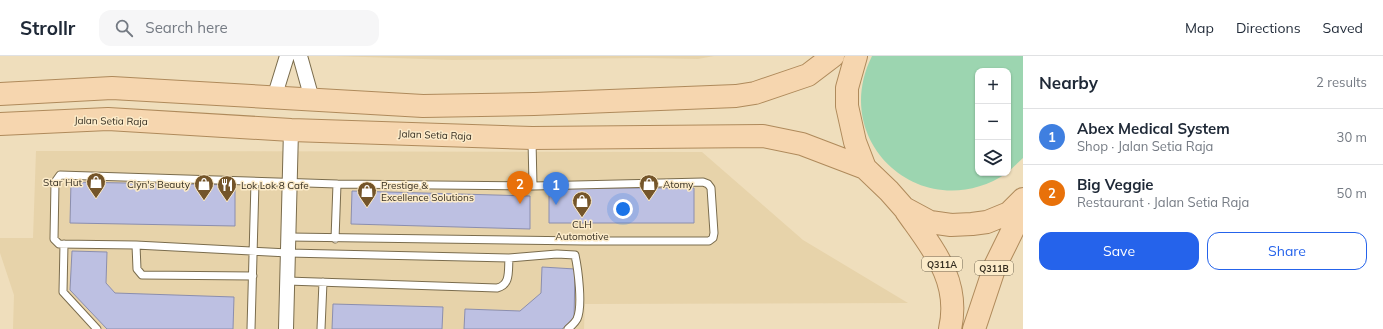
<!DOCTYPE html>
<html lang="en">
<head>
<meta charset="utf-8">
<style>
  :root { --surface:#fff; --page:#f6f6f7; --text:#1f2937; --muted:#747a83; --line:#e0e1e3; --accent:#2563eb }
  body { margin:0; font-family:Mulish,sans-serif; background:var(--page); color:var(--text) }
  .controls { position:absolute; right:12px; top:12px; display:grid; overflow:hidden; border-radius:8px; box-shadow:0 1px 3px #0004 }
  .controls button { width:36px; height:36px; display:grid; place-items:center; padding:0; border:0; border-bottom:1px solid var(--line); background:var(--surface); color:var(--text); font:20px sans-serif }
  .you { position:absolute; left:623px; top:153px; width:14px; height:14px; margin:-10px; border:3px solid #fff; border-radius:50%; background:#1a73e8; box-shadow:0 0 0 6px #1a73e833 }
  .badge { display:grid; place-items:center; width:26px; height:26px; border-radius:50%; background:var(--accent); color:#fff; font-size:13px; font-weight:700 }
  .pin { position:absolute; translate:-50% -33px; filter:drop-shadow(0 1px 2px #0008) }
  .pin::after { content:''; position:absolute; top:21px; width:14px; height:12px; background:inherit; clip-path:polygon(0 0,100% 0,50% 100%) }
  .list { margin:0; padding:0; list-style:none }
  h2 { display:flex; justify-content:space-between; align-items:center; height:52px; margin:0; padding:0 16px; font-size:17px }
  h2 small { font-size:13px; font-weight:400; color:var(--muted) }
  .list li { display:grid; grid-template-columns:26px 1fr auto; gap:12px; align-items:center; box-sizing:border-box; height:56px; padding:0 16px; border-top:1px solid var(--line) }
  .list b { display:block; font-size:15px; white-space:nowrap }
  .list p { margin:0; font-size:13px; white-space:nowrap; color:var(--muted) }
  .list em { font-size:13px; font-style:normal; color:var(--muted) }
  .actions { display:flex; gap:8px; padding:12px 16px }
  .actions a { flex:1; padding:9px 0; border:1px solid var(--accent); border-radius:12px; text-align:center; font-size:14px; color:var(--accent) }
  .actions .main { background:var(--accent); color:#fff }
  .icon { flex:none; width:22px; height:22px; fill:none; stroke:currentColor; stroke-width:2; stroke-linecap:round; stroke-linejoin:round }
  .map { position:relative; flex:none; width:1023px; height:273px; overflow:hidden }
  header { display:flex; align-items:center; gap:24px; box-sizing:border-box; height:56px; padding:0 20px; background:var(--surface); border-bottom:1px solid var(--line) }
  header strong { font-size:19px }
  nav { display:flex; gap:22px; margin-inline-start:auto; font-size:14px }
  .search { width:280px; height:36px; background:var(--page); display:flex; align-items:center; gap:10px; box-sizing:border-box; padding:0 14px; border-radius:12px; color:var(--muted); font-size:15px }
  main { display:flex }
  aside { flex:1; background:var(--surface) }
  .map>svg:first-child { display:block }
</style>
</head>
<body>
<header>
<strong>Strollr</strong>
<div class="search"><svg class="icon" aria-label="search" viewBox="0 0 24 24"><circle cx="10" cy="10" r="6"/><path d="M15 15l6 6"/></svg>Search here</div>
<nav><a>Map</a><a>Directions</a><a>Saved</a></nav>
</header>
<main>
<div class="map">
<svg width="1023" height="273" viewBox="0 0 1023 273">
  <rect width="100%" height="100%" fill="#efdebc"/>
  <path fill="#e7d3aa" d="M336 0H714L698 3 647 2 452 4Z
    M36 95 702 96 803 184 908 247 585 248 584 273H13L14 239 0 197V182H33Z"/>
  <path fill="#9cd5b0" d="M872 0H1023V102L1008 116V15H978V117H1007C925 172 828 88 872 0Z"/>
  <path fill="#bdc0e2" stroke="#8b8eae" d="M71 126 235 129V170L70 167Z
    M549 132H694V167H549Z
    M352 135 530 140V173L351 168Z
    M72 195 107 196 106 227 115 237 234 241 233 273H107L70 234Z
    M542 211 575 213 574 263 562 273H464L465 253 520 255 541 237Z
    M333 248 443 251 442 273H332Z"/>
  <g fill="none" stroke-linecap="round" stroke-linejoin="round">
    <defs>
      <path id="service" d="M532 84 533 130
        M289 181 585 185H709L713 182 714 177 711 132 708 128 703 126 533 130 337 128 60 119 55 126 54 183 59 188 136 189 288 197 509 202 557 198 575 199C578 213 583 250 577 263 575 267 571 270 568 273
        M335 183 337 128
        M64 188 63 236 97 273
        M136 189 137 213 142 219 253 220
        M287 225 497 232C511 229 508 214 509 202
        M251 273 255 126
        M321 273 323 226"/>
      <path id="minor" d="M300 0 312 43
        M274 42 287 0
        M286 273 291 74"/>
      <path id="primary" d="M856 0 847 32V50L855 86 865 112 889 135 904 152 930 166 951 169 972 168 987 166 1009 157 1023 143
        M0 38 112 32 423 50 534 48 736 40 755 37 808 19 833 0
        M0 68 108 63 291 74 532 82 763 80 802 88 865 112
        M906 155C932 192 961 224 950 273
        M974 273 995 210 1023 153"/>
    </defs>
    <use href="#service" stroke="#7a6c4d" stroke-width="9"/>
    <use href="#minor" stroke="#7a6c4d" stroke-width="16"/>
    <use href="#primary" stroke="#af8a5b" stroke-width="24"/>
    <use href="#service" stroke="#fff" stroke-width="7"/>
    <use href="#minor" stroke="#fff" stroke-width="14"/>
    <use href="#primary" stroke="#f6d6af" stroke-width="22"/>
  </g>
  <defs>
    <symbol id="shop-pin" viewBox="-11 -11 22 30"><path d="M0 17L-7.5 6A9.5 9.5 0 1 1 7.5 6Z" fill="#74552a" stroke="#fcebc9"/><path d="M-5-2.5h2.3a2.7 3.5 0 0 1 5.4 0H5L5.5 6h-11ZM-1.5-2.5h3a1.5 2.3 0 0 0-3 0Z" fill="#fff"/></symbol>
    <symbol id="restaurant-pin" viewBox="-11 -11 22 30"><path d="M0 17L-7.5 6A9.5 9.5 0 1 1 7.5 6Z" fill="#74552a" stroke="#fcebc9"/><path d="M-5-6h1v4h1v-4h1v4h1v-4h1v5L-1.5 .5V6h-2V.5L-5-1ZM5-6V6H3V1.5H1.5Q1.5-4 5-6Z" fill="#fff"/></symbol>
  </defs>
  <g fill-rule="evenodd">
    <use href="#shop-pin" x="85" y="115" width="22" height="30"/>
    <use href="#shop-pin" x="193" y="117" width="22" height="30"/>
    <use href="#shop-pin" x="638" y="117" width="22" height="30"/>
    <use href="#restaurant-pin" x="216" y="118" width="22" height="30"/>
    <use href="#shop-pin" x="356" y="124" width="22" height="30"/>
    <use href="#shop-pin" x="571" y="134" width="22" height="30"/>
  </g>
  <g text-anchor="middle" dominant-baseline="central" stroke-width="3" stroke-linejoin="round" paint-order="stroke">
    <g fill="#fcebc9" stroke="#716753" stroke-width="1">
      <rect x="922" y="201" width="40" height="14" rx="3"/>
      <rect x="975" y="205" width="38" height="14" rx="3"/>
    </g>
    <g font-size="9" font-weight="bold" fill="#352e21">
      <text x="942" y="208">Q311A</text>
      <text x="994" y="212">Q311B</text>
    </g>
    <g font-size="10" fill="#352e21" stroke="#fcebc9">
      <text transform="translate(111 65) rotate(1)">Jalan Setia Raja</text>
      <text transform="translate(435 79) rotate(2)">Jalan Setia Raja</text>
    </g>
    <g font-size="10" fill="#352e21" stroke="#fcebc9" text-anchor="start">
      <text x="82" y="126" text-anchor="end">Star Hut</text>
      <text x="190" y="128" text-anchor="end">Clyn's Beauty</text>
      <text x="663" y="128">Atomy</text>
      <text x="241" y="129">Lok Lok 8 Cafe</text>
      <text x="381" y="129">Prestige &amp;<tspan x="381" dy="12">Excellence Solutions</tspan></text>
      <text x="582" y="168" text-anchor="middle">CLH<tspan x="582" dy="12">Automotive</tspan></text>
    </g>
  </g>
</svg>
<div class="controls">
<button>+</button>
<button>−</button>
<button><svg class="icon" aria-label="layers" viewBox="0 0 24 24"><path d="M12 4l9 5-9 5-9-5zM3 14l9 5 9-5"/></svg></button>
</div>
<div class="you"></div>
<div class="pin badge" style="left:556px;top:149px;background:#3f7fe0">1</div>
<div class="pin badge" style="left:520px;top:148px;background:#e8710a">2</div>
</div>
<aside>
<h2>Nearby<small>2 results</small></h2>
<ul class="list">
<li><span class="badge" style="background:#3f7fe0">1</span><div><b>Abex Medical System</b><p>Shop · Jalan Setia Raja</p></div><em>30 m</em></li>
<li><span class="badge" style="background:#e8710a">2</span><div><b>Big Veggie</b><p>Restaurant · Jalan Setia Raja</p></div><em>50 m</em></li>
</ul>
<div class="actions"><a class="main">Save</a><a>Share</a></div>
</aside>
</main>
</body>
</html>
